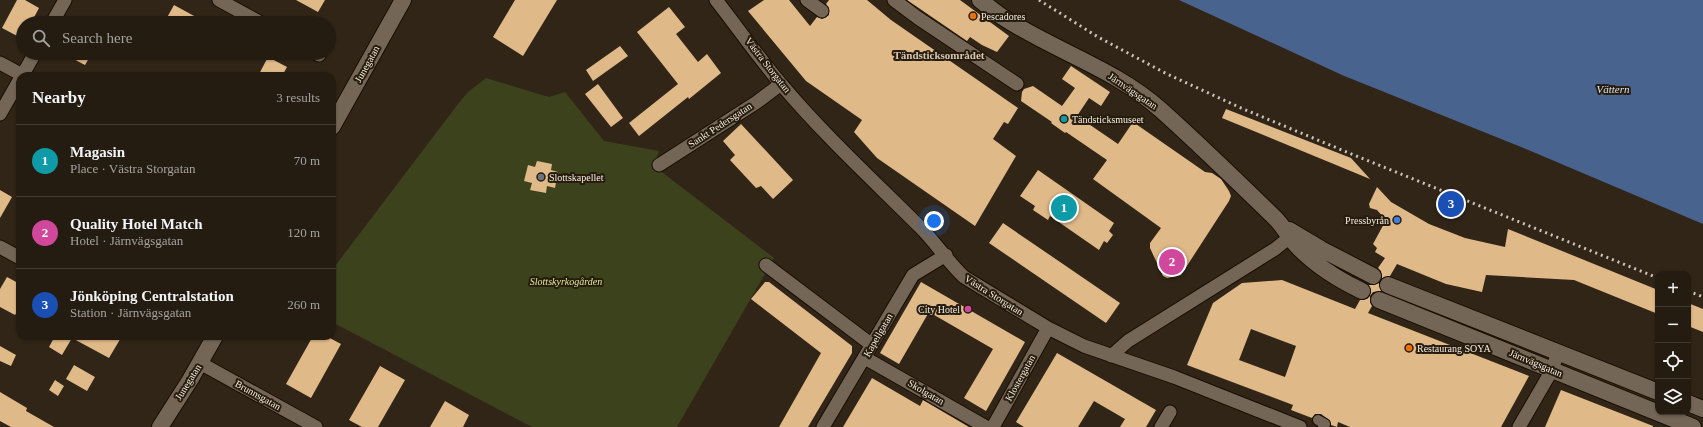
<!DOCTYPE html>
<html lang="en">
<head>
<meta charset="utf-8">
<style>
  :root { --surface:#251c11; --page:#31291f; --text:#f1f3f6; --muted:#a3a19f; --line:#423a31; --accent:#b45309 }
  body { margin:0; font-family:Georgia,serif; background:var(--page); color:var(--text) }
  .controls { position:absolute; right:12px; bottom:12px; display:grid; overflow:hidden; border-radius:8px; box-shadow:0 1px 3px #0004 }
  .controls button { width:36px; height:36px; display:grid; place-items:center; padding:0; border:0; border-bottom:1px solid var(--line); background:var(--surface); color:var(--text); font:20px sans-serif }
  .you { position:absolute; left:934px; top:221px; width:14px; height:14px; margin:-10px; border:3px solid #fff; border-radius:50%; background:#1a73e8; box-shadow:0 0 0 6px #1a73e833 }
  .badge { display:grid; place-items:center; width:26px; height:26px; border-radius:50%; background:var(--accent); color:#fff; font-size:13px; font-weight:700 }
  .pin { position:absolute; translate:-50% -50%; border:2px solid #fff; box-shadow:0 1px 4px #0006 }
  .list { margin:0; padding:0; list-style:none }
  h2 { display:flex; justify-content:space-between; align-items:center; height:52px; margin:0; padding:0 16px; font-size:17px }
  h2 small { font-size:13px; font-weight:400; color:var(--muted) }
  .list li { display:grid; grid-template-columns:26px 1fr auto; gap:12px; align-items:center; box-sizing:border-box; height:72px; padding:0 16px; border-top:1px solid var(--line) }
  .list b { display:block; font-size:15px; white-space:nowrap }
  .list p { margin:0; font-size:13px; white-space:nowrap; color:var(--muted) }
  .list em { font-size:13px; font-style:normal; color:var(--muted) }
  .icon { flex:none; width:22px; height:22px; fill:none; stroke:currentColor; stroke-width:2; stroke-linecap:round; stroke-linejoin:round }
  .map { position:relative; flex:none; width:1703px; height:427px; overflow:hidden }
  .search { position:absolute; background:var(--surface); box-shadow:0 1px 3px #0004; left:16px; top:16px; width:320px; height:44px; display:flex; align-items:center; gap:10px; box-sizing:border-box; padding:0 14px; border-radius:22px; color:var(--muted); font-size:15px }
  .panel { position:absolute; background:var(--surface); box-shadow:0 1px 3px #0004; left:16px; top:72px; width:320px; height:268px; border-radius:12px }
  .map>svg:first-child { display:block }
</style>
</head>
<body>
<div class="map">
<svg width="1703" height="427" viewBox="0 0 1703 427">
  <rect width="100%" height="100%" fill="#312517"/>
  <path fill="#3b421c" d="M486 78 549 97 565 92 604 141 659 151 654 166 774 258 677 427H532L332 322V270L458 104 468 92Z"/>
  <path fill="#49638f" d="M1179 0H1703V224L1526 149 1342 75Z"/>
  <path fill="#e0b988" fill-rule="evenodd" d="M17 0H25L39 8 31 23H23V39L2 28Z
    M296 0H325L318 12Z
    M515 0H557L523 56 493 37Z
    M764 0H789L810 26 817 17 822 19 829 15V8L826 4 829 0H867L891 20 1018 108 1008 124 1004 122 993 139 1016 156 975 226 877 158 854 132 862 120 806 81 748 11Z
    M907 0H960L1009 36 997 52 982 45 970 37 967 41Z
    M174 5 207 23H164Z
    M669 7 685 27 676 34 698 62 707 54 721 73 689 99 688 97 639 136 629 123 678 84 637 32Z
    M620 46 628 56 593 81 586 70Z
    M62 53H92L85 65Z
    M268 57 287 67 282 76H258Z
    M1071 66 1110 92 1101 106 1089 98 1077 116 1118 144 1133 122 1205 172 1212 173 1221 179 1229 191 1231 196 1229 201 1181 275 1167 278 1163 276 1150 248V243L1161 228 1093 179 1107 160 1066 132 1065 133 1051 123 1052 122 1021 101 1022 92 1024 89 1033 86 1062 106 1075 88 1062 79Z
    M598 84 623 118 611 127 585 94Z
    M1226 109 1351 158 1370 179 1222 118Z
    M741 124 793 180 773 199 761 186 756 188 730 160 735 155 723 141Z
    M537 161 552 164 551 170 558 172 555 188 547 186 546 193 530 190 532 183 524 181 528 165 535 167Z
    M1038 170 1114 223 1109 231 1113 235 1107 243 1104 241 1099 250 1050 216 1048 220 1033 210 1035 206 1020 196Z
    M1377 187 1391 202 1429 224 1465 238 1505 247 1508 229 1658 290V314L1574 280 1486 275 1482 292 1446 284 1397 264 1390 276 1382 278 1381 271 1378 268 1385 258 1375 252 1377 248 1373 244 1386 220 1377 210 1370 208 1369 204Z
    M0 190 12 197 0 218Z
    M1003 223 1120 303 1106 323 989 243Z
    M7 277 20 284V307L15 315 0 307V289Z
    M1282 280 1355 309 1360 300 1367 299 1370 296 1371 290 1369 285H1374L1379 283 1381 291 1373 292 1370 296V302L1372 306 1368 313 1529 376 1501 427H1350L1338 422 1337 427 1331 425 1330 421 1321 414H1315L1312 418 1291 410 1293 405 1187 365 1213 303 1242 283ZM1251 329 1296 346 1285 377 1239 360Z
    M765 282H769L852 346V353L808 427H779L821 353 751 299Z
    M921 282 1025 342 986 411 964 398 993 349 929 312 899 364 880 353Z
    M1688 303 1703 309V332L1688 326Z
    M55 336H122L109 358 72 338 62 355 49 347Z
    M313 336H326L341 344 311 398 286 384Z
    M0 346 16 355 11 366 0 361Z
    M1057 353 1156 410 1146 427H1120L1125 419 1094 401 1078 427H1024L1016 422Z
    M74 365 95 377 87 391 66 379Z
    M380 366 405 380 378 427H362L349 420Z
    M872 378 920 406 923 400 969 427H843Z
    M55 380 64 386 58 396 49 390Z
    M1561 390 1653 426V427H1545Z
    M0 392 27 408 26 411 54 427H11L0 421Z
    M445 401 469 415 463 427H430Z"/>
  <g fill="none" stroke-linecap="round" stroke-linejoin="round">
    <defs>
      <path id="pedestrian" d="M1318 420 1325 424 1323 427"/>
      <path id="minor" d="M219 0 261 23
        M716 0C738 28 758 57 781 84 824 135 873 180 920 227 936 243 948 262 964 277L1048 328 1084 346 1174 377 1300 427
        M807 0 822 11
        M894 0 918 18 1017 84
        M52 23 65 0
        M315 53 319 55
        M0 63 24 76
        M22 76 35 53
        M0 114 20 79
        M659 165 757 102 781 84
        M0 247 20 258
        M766 265 872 345
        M1111 356 1128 341 1275 249 1290 237 1298 236
        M865 358 986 427
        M200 363 316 427
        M823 427 913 275 946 255
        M993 427 1048 328
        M1161 427 1170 412
        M1519 427 1552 370 1558 352"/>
      <path id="tertiary" d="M980 0C988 6 996 13 1004 18 1055 51 1115 69 1161 110 1200 145 1237 181 1275 218 1284 227 1289 238 1297 246 1315 265 1339 280 1362 291
        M332 127 403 0
        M1289 230 1321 249 1373 276
        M1388 285 1658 392
        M1379 300 1693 427
        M1688 403 1703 409
        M160 427 190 380 215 336"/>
    </defs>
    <use href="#pedestrian" stroke="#180e03" stroke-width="12"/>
    <use href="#minor" stroke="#180e03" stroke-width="15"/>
    <use href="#tertiary" stroke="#180e03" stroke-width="18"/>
    <use href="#pedestrian" stroke="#746656" stroke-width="10"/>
    <use href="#minor" stroke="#746656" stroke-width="13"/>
    <use href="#tertiary" stroke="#746656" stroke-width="16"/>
    <path stroke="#cdc5bb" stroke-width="3" stroke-dasharray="2 4" stroke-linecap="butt" d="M1039 0 1098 37 1167 74 1241 108 1349 153 1658 278
      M1688 291 1703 297"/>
  </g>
  <g fill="#e8710a" stroke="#271c0d" stroke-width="1.5">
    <circle cx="973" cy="16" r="4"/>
    <circle cx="1409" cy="348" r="4"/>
  </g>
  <circle fill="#0f9aa8" stroke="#271c0d" stroke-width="1.5" cx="1064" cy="119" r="4"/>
  <circle fill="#6b7280" stroke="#271c0d" stroke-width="1.5" cx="541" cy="177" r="4"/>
  <circle fill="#3f7fe0" stroke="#271c0d" stroke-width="1.5" cx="1397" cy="220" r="4"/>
  <circle fill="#d1479c" stroke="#271c0d" stroke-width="1.5" cx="968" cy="309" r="4"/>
  <g text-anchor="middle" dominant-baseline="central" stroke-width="4" stroke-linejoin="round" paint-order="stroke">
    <g font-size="10" fill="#f4ede3" stroke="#271c0d" text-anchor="start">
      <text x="981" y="16">Pescadores</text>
      <text x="1072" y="119">Tändsticksmuseet</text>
      <text x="549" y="177">Slottskapellet</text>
      <text x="1389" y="220" text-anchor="end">Pressbyrån</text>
      <text x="960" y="309" text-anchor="end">City Hotel</text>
      <text x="1417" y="348">Restaurang SOYA</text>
    </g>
    <g font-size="10" fill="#f4ede3" stroke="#271c0d">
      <text transform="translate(367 64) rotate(-61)">Junegatan</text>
      <text transform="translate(768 65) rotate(52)">Västra Storgatan</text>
      <text transform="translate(1133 91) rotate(34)">Järnvägsgatan</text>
      <text transform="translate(720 125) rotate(-33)">Sankt Pedersgatan</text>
      <text transform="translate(994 295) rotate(32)">Västra Storgatan</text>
      <text transform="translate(878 335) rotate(-60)">Kapellgatan</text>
      <text transform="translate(1536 363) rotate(23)">Järnvägsgatan</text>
      <text transform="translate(1020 378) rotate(-61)">Klostergatan</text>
      <text transform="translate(188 382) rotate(-58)">Junegatan</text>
      <text transform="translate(926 392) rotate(30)">Skolgatan</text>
      <text transform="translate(258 395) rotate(29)">Brunnsgatan</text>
    </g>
    <g font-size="10" font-style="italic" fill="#dbeb97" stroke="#271c0d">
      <text x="566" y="281">Slottskyrkogården</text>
    </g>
    <g font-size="11" font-weight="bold" fill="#d5c6b4" stroke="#271c0d">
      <text x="939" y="55">Tändsticksområdet</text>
    </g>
    <g font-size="11" font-style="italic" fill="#dbe4f2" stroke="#271c0d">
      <text x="1613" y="89">Vättern</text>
    </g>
  </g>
</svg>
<div class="controls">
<button>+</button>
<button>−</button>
<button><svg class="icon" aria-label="locate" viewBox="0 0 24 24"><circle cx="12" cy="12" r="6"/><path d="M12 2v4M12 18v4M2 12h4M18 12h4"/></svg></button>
<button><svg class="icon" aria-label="layers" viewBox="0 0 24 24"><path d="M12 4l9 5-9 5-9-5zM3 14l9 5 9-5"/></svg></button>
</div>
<div class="you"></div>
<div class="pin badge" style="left:1064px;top:208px;background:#0f9aa8">1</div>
<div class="pin badge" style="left:1172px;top:262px;background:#d1479c">2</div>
<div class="pin badge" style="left:1451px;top:204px;background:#1a4fb4">3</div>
<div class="search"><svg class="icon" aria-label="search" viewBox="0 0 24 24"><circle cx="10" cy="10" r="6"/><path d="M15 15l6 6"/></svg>Search here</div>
<section class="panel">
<h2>Nearby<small>3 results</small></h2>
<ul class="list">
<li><span class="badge" style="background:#0f9aa8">1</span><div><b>Magasin</b><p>Place · Västra Storgatan</p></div><em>70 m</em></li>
<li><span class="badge" style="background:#d1479c">2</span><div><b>Quality Hotel Match</b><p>Hotel · Järnvägsgatan</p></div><em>120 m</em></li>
<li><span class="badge" style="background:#1a4fb4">3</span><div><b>Jönköping Centralstation</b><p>Station · Järnvägsgatan</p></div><em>260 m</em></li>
</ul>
</section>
</div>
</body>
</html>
